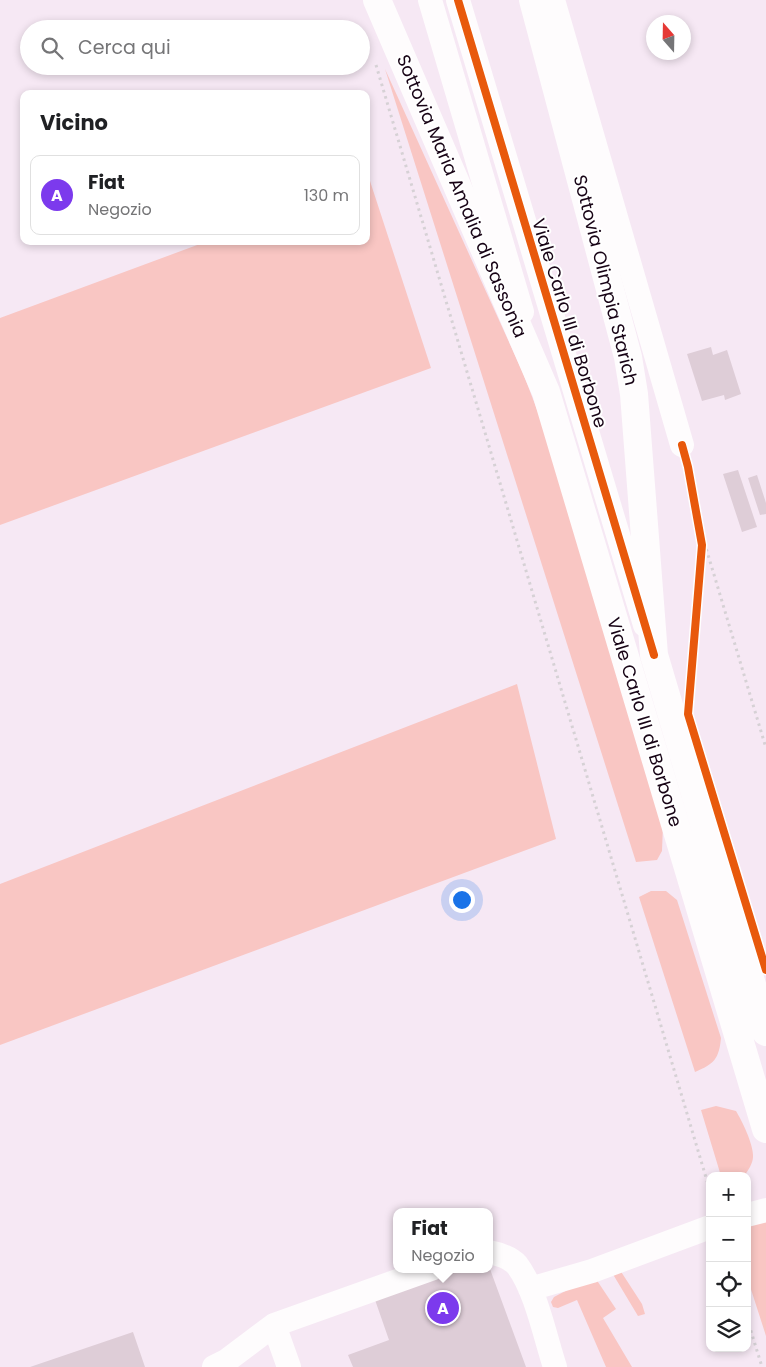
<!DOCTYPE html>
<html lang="it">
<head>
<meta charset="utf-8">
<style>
  :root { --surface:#fff; --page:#f6f6f6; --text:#202124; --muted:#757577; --line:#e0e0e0; --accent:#7c3aed }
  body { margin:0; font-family:Poppins,sans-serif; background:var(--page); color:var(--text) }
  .controls { position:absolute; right:15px; bottom:15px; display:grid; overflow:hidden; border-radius:10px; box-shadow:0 2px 8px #0003 }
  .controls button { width:45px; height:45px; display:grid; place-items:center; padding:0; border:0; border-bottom:1px solid var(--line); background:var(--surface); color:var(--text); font:25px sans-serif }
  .compass { position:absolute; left:646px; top:15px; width:45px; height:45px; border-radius:50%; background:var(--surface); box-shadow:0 2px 8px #0003; rotate:340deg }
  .you { position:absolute; left:461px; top:899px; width:18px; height:18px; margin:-12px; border:4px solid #fff; border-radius:50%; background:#1a73e8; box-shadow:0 0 0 8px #1a73e833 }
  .badge { display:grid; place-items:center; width:32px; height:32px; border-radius:50%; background:var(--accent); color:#fff; font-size:16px; font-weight:700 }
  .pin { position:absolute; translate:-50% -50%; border:2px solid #fff; box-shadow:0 1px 5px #0006 }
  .popup { position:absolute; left:393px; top:1208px; width:100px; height:65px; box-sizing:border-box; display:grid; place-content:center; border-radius:10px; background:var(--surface); filter:drop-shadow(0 1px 4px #0005); font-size:16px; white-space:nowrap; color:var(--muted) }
  .popup b { font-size:19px; color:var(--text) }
  .popup::after { content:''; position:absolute; left:50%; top:100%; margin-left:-10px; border:10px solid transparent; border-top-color:var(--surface) }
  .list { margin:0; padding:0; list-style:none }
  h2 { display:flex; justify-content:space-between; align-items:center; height:65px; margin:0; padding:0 20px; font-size:21px }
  h2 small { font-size:16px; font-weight:400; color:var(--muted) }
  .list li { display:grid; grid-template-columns:32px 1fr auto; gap:15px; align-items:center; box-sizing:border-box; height:80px; margin:0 10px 10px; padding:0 10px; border:1px solid var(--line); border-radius:10px }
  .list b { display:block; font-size:19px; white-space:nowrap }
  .list p { margin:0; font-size:16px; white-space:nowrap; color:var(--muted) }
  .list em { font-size:16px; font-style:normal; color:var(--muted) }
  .icon { flex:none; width:28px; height:28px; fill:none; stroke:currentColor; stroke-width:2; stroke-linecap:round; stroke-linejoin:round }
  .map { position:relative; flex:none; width:766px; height:1367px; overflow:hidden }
  .search { position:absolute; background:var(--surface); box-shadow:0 2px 8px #0003; left:20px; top:20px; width:350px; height:55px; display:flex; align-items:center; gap:12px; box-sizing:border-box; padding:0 18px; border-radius:28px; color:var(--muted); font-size:19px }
  .panel { position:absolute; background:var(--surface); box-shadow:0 2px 8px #0003; left:20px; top:90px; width:350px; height:155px; border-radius:10px }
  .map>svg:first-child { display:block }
</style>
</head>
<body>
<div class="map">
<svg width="766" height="1367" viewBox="0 0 766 1367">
  <rect width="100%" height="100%" fill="#f6e8f4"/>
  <path fill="#f9c6c3" d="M385 69 523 373 549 441 663 825 662 851 657 860 636 862Z
    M370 181 431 368 0 525V318L208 241H366V183Z
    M517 684 556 839 0 1045V884Z
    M651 891H666L677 900 721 1038C719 1059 714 1064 695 1072L639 897Z
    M716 1106 736 1111C742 1121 754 1145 753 1157 753 1163 748 1171 744 1176H721L701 1110Z
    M747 1220H766V1336L747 1277Z
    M618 1267 642 1304 645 1314 638 1316 611 1271Z
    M594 1276 616 1309 603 1318 632 1367H606L577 1300 558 1308 553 1307 551 1302 554 1297Z"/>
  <path fill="#decdd7" d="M711 347 713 355 727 350 741 394 725 400 724 395 702 401 687 354Z
    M738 470 757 527 742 532 723 474Z
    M757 475 766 503V514L760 515 748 478Z
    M450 1269H490L526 1367H353L348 1355 389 1340 374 1297Z
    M133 1332 145 1367H30Z"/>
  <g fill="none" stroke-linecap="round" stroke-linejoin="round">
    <path stroke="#d6d1d5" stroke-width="3" stroke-dasharray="2.5 4" stroke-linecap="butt" d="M376 65 710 1191
      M697 518 766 748
      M747 1318 762 1367"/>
    <path stroke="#fefcfd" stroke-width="24" d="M430 0 522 312
      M458 0 645 625
      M553 0 682 445
      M747 1215 766 1210
      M489 1252C499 1254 510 1257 517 1265 536 1290 545 1337 555 1367
      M530 1289 592 1271 710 1227
      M274 1325 289 1367
      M214 1367 226 1361 274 1325 431 1269"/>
    <path stroke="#fefcfd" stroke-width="28" d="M377 0 546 392 766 1129
      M533 0 628 357 634 394 654 655 766 1032"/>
    <defs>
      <path id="cycleway" d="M458 0 654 655
        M682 445 688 467 702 545 688 714 766 970"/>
    </defs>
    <use href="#cycleway" stroke="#fff" stroke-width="11"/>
    <use href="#cycleway" stroke="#e8590c" stroke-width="8"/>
  </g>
  <g text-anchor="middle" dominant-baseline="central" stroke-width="4" stroke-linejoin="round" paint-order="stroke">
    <g font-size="18" fill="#170315" stroke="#fff">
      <text transform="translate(462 196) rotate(67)">Sottovia Maria Amalia di Sassonia</text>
      <text transform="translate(606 280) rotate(76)">Sottovia Olimpia Starich</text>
      <text transform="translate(570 323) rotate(73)">Viale Carlo III di Borbone</text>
      <text transform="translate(645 722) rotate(73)">Viale Carlo III di Borbone</text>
    </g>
  </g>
</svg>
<div class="controls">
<button>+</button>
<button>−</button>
<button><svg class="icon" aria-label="locate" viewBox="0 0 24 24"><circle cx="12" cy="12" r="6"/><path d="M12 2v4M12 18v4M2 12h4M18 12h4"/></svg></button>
<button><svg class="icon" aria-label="layers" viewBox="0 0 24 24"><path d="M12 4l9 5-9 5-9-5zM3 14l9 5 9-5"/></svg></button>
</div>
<svg class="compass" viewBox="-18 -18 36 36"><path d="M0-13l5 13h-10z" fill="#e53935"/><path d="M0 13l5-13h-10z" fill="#757577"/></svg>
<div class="you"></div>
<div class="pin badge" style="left:443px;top:1308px">A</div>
<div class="popup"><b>Fiat</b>Negozio</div>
<div class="search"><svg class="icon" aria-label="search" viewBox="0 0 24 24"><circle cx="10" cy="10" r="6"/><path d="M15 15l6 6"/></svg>Cerca qui</div>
<section class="panel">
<h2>Vicino<small></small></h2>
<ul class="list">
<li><span class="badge">A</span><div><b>Fiat</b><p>Negozio</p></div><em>130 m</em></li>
</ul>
</section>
</div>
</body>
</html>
